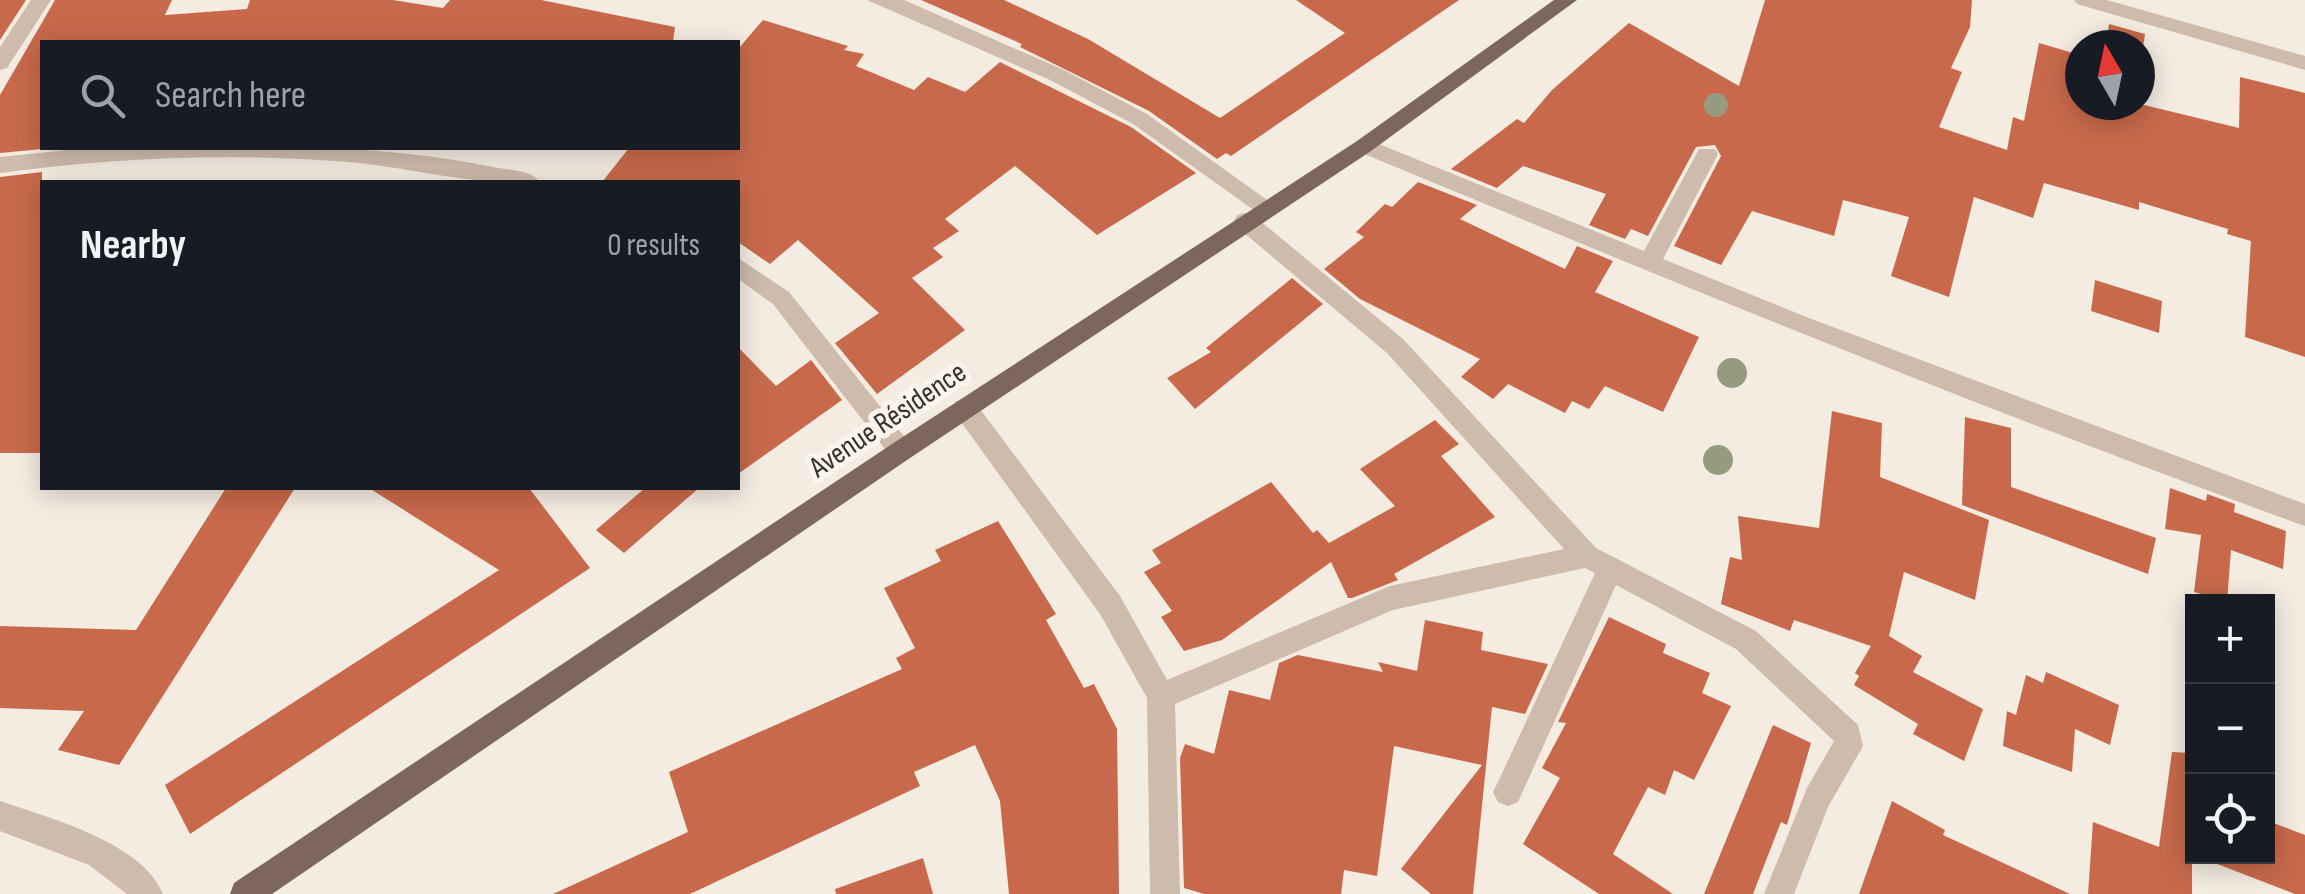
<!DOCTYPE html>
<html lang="en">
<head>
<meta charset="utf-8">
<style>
  :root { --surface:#171b24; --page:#20242c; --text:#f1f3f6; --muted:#9ea1a6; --line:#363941 }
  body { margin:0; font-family:"Sofia Sans Condensed",sans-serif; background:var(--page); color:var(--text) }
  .controls { position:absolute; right:30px; bottom:30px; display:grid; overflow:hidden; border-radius:0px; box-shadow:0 5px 25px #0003 }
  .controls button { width:90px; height:90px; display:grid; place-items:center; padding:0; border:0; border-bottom:2px solid var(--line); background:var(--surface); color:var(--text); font:50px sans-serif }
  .compass { position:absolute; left:2065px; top:30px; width:90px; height:90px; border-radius:50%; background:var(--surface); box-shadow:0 5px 25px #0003; rotate:351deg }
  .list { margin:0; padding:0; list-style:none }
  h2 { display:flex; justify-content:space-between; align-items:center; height:130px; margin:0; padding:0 40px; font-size:42px }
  h2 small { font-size:32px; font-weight:400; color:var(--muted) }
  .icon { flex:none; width:55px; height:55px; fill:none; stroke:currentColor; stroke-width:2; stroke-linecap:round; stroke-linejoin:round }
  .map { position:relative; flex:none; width:2305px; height:894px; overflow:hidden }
  .search { position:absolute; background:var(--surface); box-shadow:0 5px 25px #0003; left:40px; top:40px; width:700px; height:110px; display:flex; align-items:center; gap:25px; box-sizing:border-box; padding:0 35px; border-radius:0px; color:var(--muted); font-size:38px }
  .panel { position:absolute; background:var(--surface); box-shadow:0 5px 25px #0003; left:40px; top:180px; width:700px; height:310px; border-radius:0px }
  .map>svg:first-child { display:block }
</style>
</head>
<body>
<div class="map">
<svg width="2305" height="894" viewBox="0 0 2305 894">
  <rect width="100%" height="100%" fill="#f4ebe1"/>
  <path fill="#c8694b" d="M0 0H26L0 40Z
    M55 0H172L165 15 247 9 250 0H393L443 8 450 0H541L675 27 673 42H42V149L0 153V95Z
    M921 0H1004L1088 39 1220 118 1345 33 1296 0H1459L1231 156 1226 153 1217 159 1149 111 1020 47 1022 44Z
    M1765 0H1972L1970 27 1951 68 1962 72 1939 127 2007 150 2013 117 2024 121 2039 43 2080 55V105L2140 104 2239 128 2240 77 2305 93V357L2245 337 2251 241 2227 234 2228 229 2139 202V210L2044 183 2033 218 1974 197 1949 297 1891 276 1909 217 1843 200 1834 236 1752 211 1721 265 1674 246 1721 156 1715 145 1696 147 1648 236 1631 229 1625 239 1589 225 1606 194 1523 166 1497 188 1451 169 1517 119 1524 123 1552 90 1629 23 1739 86Z
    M763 20 848 46 844 50 864 54 856 66 914 90 928 77 965 92 1000 62 1131 127 1196 173 1097 235 1015 166 945 219 959 231 933 248 943 257 912 278 965 330 877 394 835 343 879 313 798 240 770 264 738 242V182H602L629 148H738V49Z
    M2109 24 2145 34 2140 68V45H2106Z
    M42 172V453H0V177Z
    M1418 182 1477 205 1460 219 1565 269 1577 246 1613 261 1595 292 1699 337 1663 412 1605 386 1589 409 1572 401 1565 413 1508 384 1493 399 1461 377 1480 359 1360 299 1324 269 1364 237 1356 232 1385 204 1392 207Z
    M1292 278 1323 304 1195 409 1167 378 1211 352 1206 348Z
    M2095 280 2162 301 2159 333 2091 311Z
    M738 347 776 386 811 360 842 400 738 474Z
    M1832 411 1882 423 1880 477 1989 520 1975 600 1904 572 1889 636 1922 656 1913 672 1983 709 1964 761 1913 734 1918 724 1854 685 1859 676 1855 673 1871 646 1794 620 1790 631 1721 604 1730 557 1742 560 1738 516 1819 528Z
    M1965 417 2011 428V487L2156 538 2148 574 1962 505Z
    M1435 420 1459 444 1441 456 1495 517 1394 574 1398 580 1352 598H1348L1331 562 1222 640 1184 651 1161 617 1172 611 1144 572 1161 563 1152 550 1271 482 1313 533 1317 530 1329 543 1395 506 1360 469Z
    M226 488H295L119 765 58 750 84 711 0 708V626L136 630Z
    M369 488H529L590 568 190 834 165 785 499 570Z
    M645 488H699L624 553 596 530Z
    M2170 488 2206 501 2207 494 2235 504 2234 512 2286 531 2283 569 2231 550 2227 602 2194 592 2201 535 2165 529Z
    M998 521 1056 614 1046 620 1084 688 1094 684 1117 729 1119 894H1009L1000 801 975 745 914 772 920 786 690 894H553L688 832 669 772 902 669 896 658 915 648 884 588 941 561 935 550Z
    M1609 617 1666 644 1663 653 1710 673 1702 693 1731 706 1694 780 1674 770 1665 795 1648 787 1613 854 1673 894H1599L1523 844 1560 778 1542 768 1566 723 1558 722Z
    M1425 620 1483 632 1481 650 1548 664 1525 714 1492 707 1473 894H1431L1401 869 1482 765 1394 746 1377 876 1344 870 1341 894H1204L1184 888 1180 758 1185 744 1214 754 1229 690 1270 700 1279 663 1298 655 1383 672 1378 662 1417 671Z
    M2046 672 2119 705 2110 745 2075 729 2072 772 2003 746 2007 711 2016 715 2026 675 2043 683Z
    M1773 725 1811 743 1787 825 1781 822 1753 894H1704Z
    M2172 752 2192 753V894H2088L2093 822 2159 847Z
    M1892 801 1945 830 1943 835 2070 894H1859Z
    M2268 821 2305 835V894H2295L2204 859 2268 856Z
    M923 858 933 894H836L835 889Z"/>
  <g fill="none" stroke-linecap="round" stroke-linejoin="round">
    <path fill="#cdbbac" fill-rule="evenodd" d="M31 0H51L7 68 0 70V47Z
      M867 0H904L1064 70 1147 114 1277 207 1266 215 1258 213 1133 124 1050 80Z
      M2074 0H2107L2305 56V70L2077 4Z
      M1364 138 1644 251 1699 149H1715L1718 154 1663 259 1809 318 2305 504V526C1985 411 1671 281 1357 151L1353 146 1357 141Z
      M87 148C225 148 363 139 498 168 512 170 532 171 540 182 473 187 403 165 335 161 223 153 111 158 0 173V157Z
      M1245 213 1253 215 1403 339 1596 548 1756 631 1858 725 1863 746 1828 807 1794 894H1764L1807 788 1834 741 1736 649 1616 585 1518 802 1508 806 1498 802 1493 792 1498 782 1595 573 1585 568 1393 610 1175 704 1180 894H1150L1147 698 1100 614 956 415 953 408 956 401H974L1120 596 1167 680 1390 586 1564 549 1387 353 1237 227 1234 221 1237 215Z
      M738 258 789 292 910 444 914 451 910 458 901 462 892 458 773 304 738 279Z
      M0 801C49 818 142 842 163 894H127L89 865 0 831Z"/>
    <path fill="#7d675c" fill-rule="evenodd" d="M1554 0H1577L1371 151 910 458 272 894H230L234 883 892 444 1357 141Z"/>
  </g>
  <g fill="#969b7f">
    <circle cx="1716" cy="105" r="12"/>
    <circle cx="1732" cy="373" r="15"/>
    <circle cx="1718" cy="460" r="15"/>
  </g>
  <g text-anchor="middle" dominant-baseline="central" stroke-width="10" stroke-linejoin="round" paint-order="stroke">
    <g font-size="30" fill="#3b302b" stroke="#fbf5ee">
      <text transform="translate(888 420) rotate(-34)">Avenue Résidence</text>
    </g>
  </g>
</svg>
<div class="controls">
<button>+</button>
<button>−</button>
<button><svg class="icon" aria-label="locate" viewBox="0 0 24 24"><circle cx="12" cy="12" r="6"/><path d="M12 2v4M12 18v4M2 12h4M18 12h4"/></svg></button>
</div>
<svg class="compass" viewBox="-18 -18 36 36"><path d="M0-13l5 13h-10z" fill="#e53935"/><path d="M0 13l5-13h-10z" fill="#9ea1a6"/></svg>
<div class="search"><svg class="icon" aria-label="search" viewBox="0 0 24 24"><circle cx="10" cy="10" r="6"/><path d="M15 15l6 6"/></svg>Search here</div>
<section class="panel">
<h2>Nearby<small>0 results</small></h2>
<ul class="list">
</ul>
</section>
</div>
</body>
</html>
